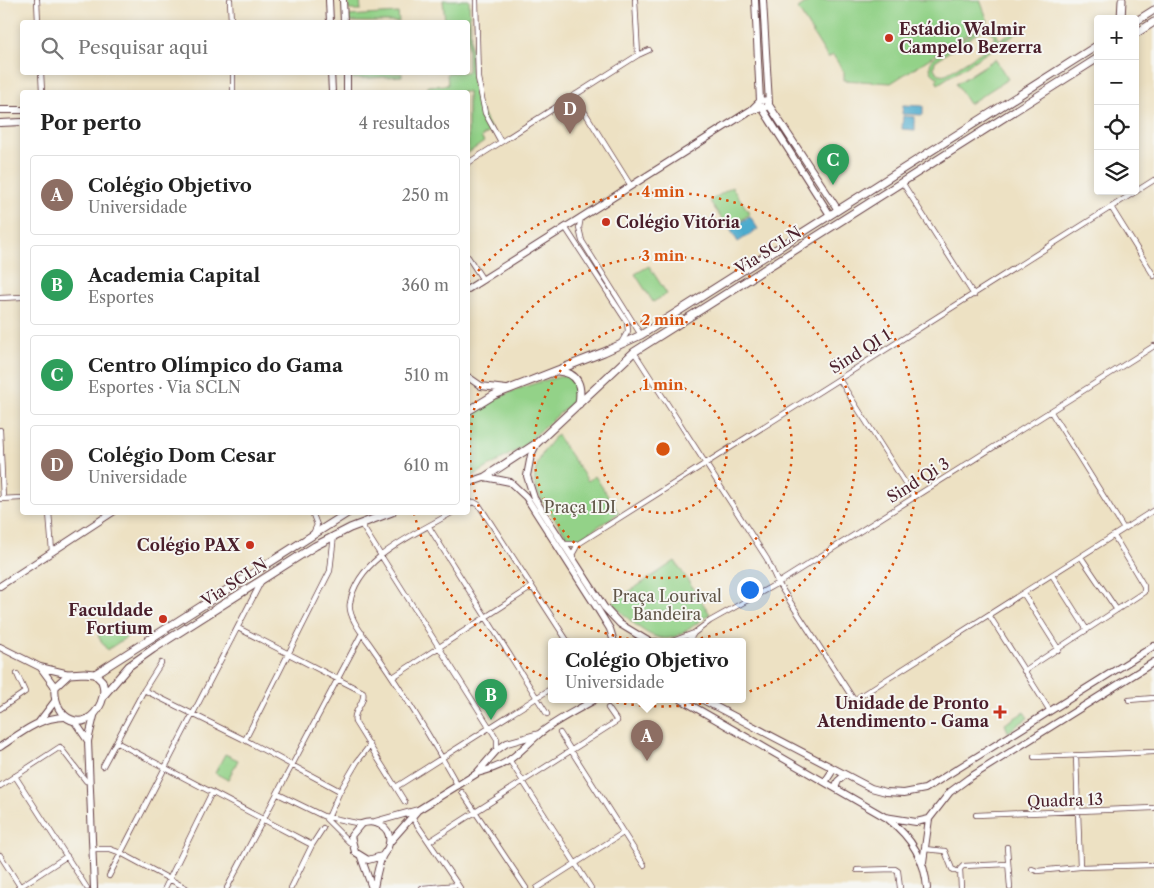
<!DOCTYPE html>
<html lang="pt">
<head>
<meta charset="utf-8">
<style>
  :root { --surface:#fff; --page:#f2f2f2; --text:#222; --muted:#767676; --line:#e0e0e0; --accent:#db2777 }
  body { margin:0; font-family:"Libre Caslon Text",serif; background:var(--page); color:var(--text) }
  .controls { position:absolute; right:15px; top:15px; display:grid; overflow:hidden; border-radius:5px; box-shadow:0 2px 8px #0003 }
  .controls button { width:45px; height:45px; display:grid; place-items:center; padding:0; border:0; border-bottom:1px solid var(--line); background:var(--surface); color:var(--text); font:25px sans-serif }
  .you { position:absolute; left:749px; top:589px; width:18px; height:18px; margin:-12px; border:4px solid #fff; border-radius:50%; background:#1a73e8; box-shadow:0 0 0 8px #1a73e833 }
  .badge { display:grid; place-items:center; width:32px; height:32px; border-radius:50%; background:var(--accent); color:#fff; font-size:16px; font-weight:700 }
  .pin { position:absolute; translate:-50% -41px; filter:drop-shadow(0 1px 2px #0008) }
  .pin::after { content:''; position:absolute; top:26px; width:18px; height:15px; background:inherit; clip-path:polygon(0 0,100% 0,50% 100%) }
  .popup { position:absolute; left:548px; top:638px; width:198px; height:65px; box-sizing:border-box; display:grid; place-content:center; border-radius:5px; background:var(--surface); filter:drop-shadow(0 1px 4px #0005); font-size:16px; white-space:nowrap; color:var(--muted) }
  .popup b { font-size:19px; color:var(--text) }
  .popup::after { content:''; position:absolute; left:50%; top:100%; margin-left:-10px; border:10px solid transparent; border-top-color:var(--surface) }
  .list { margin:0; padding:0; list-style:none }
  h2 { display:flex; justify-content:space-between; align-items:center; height:65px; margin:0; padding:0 20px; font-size:21px }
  h2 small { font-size:16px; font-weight:400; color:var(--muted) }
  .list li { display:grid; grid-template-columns:32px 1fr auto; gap:15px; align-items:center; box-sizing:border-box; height:80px; margin:0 10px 10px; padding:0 10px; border:1px solid var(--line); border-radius:5px }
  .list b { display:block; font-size:19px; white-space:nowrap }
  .list p { margin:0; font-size:16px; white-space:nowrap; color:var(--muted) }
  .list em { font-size:16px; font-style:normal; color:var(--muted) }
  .icon { flex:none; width:28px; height:28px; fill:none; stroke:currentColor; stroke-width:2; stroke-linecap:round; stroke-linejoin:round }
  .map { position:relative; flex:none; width:1154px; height:888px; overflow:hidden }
  .search { position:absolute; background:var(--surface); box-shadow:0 2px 8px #0003; left:20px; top:20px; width:450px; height:55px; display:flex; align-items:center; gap:12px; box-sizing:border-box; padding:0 18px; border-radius:5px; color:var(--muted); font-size:19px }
  .panel { position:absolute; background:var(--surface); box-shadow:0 2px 8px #0003; left:20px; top:90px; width:450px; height:425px; border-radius:5px }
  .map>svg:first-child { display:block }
</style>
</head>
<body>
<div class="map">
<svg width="1154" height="888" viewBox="0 0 1154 888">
  <rect width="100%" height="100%" fill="#f6f6f2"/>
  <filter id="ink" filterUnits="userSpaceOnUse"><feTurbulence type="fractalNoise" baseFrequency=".02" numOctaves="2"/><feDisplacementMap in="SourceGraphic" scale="10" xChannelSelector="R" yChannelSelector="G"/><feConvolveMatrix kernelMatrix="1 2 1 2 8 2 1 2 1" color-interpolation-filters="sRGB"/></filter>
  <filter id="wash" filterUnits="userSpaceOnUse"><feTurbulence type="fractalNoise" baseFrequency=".0096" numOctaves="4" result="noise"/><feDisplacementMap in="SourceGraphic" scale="20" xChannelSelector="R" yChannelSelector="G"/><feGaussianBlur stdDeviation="1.12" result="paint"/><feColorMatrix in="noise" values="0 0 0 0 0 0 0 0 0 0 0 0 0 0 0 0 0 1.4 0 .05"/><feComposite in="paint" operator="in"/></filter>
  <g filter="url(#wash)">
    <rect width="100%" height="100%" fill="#ede1c3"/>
    <path fill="#93d288" stroke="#6e785a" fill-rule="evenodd" d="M348 0H360L361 10H349Z
      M443 0H469L472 77 476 101 492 131 481 137 484 142 468 153V92H428V86L448 85 447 73 468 72V22H445Z
      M811 0H980L988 21 891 83 844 80V72L833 55 828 58 798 9Z
      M398 13 399 22H349L348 16Z
      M987 25 995 29 999 40 1014 31 1016 34 938 84 936 80 939 78C930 74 928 68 932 59L981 27ZM987 29 994 35V42L991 46 948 73C941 76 937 74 934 68L935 61 982 30Z
      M995 59 1008 79 969 104 956 84Z
      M352 73H402V76L353 79Z
      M732 187 750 214 728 229 710 201Z
      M649 266 667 294 653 302 635 274Z
      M567 375 576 383V399L522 447 468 479V418C495 394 532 383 567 375Z
      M557 435 588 481 595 476 619 513 576 541H570C562 528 540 501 536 488 530 470 545 446 557 435Z
      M675 561 710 614C699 621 686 633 674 637 651 645 627 617 612 603Z
      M118 623 127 637 107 650 98 636Z
      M1024 712 1028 718 1008 732 1005 724Z
      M225 754 238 760 228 780 215 773Z"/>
    <path fill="#4eabcd" stroke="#4c657c" d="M903 105 923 106V115L902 114Z
      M903 116 915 117V130L902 129Z
      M750 216 758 229 738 242 730 229Z"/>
  </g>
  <g filter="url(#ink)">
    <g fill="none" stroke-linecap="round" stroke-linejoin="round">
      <defs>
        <path id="street" d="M37 0 38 22
          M230 0 231 22
          M476 0 478 78 485 113 501 142
          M638 55 649 50
          M41 72 42 92
          M233 72V92
          M574 95 631 186
          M468 163 638 55 635 0
          M902 182 974 295
          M1111 207 1154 276
          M581 217 579 228 582 241 641 335
          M565 227 627 322 628 331 621 343
          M468 257 483 280
          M0 298 22 297
          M634 352 767 559 778 583 854 700 1154 510
          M839 379 914 497
          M1051 412 1124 529
          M0 430 3 499
          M0 499 22 498
          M468 504 474 502 479 505 568 642
          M49 512 52 552
          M312 512 317 525 313 534
          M453 512C417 534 358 556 350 603 347 616 364 636 371 646 403 691 431 738 458 786
          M361 524 497 739V750
          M429 527 547 714
          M566 544H578L1154 180
          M572 555 578 544
          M1081 557 1117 610
          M1052 575 1087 630
          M1023 593 1059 650
          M989 615 1050 711
          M238 628 363 692C366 703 352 711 355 722L405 802
          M670 642 694 633 710 621 778 583 1154 346
          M688 642 694 633
          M161 663 144 690 245 740 330 571 334 535
          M1024 671 1144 592V586L1114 536
          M393 677 532 587
          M1129 700 1154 698
          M0 709 25 692 17 674
          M560 733 644 865
          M245 740 340 791 327 820
          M116 742 312 845 323 828
          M1076 756 1080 867
          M1034 757 1154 752
          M510 761 591 888
          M103 766 144 690
          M15 776 87 888
          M0 786 60 747 86 781
          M396 787 552 688
          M340 791 357 762 370 745
          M462 792 526 888
          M278 794 323 816 361 824
          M976 815 1154 808
          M326 819 351 844
          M414 820 460 888
          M430 841 617 721 608 708
          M1007 847 1010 888
          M93 849H110L121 853 186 888
          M924 849 945 851 952 869 960 873
          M0 855 21 888
          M1032 869 1037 871 1080 867 1154 865
          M857 870 895 869 898 871 900 888
          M109 876 262 580
          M18 888 67 856
          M165 888 212 792
          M227 888 362 633
          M291 888 312 845
          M422 888 458 885
          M537 888 623 833
          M961 888 960 869 963 866 1008 864"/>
        <path id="secondary" d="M329 0 330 22
          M343 0 344 22
          M763 0 769 103 767 107 762 108 760 101 768 100
          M331 72 332 92
          M347 72V92
          M769 105 838 210
          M0 110H22
          M752 110 762 108 830 215
          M0 123 22 122
          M468 289 751 110 760 101 755 0
          M468 377 481 386 506 389
          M537 443 531 455 527 476 534 498 604 607 620 624 648 641
          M485 477 510 482 526 497 597 608 610 629 614 642
          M0 586 113 512
          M636 642H656
          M0 647 40 667 69 674
          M41 668 55 687
          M682 700 885 817 916 822 929 819 950 792 969 778 1154 662
          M703 700 871 788 886 792 904 793 925 789 1154 646
          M94 716 88 741 94 888
          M39 722 55 701
          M75 722 88 741
          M0 747C21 733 40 717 65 717
          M477 773C510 765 514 756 538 735 554 721 576 711 594 700
          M825 782 831 773V768
          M835 788 838 781 845 775
          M888 819C911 837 925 859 927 888
          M375 822 418 810 476 774 497 750 507 743 539 734
          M389 843 417 811
          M361 857 372 888
          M923 862 929 819
          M374 888C376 878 378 866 382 857 384 852 388 850 389 844 392 826 375 819 361 824L351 836 355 852 368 860 382 856"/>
        <path id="primary" d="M1121 19 1122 0
          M1135 22 1154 10
          M1135 34 1154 22
          M558 371C579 373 582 386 579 404
          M468 411 494 395 604 352 641 335 1098 45
          M468 483 485 477 537 443 634 352 1098 58
          M84 673 95 674 102 681C105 690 104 695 101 703 86 737 52 719 55 687L69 674Z
          M95 674 349 512
          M104 695 129 666 153 649 315 546 350 528 392 512"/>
      </defs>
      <use href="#street" stroke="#623c42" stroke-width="6"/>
      <use href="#secondary" stroke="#623c42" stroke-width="8"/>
      <use href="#primary" stroke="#623c42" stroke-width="9"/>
      <use href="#street" stroke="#fff" stroke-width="4.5"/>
      <use href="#secondary" stroke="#fff" stroke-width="6"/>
      <use href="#primary" stroke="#fff" stroke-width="7"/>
    </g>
  </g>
  <g fill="none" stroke="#d8530f" stroke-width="2.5" stroke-dasharray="2.5 5">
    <circle cx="663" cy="449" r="64"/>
    <circle cx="663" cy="449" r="129"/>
    <circle cx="663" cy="449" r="193"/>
    <path d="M468 282A257 257 0 1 1 414 513"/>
  </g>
  <g fill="#c8321e" stroke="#f6f6f2" stroke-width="2">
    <circle cx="889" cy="38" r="5"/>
    <circle cx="606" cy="222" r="5"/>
    <circle cx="250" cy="545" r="5"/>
    <circle cx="163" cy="619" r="5"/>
    <path d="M997.5 704.5h5v5h5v5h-5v5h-5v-5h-5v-5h5z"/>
  </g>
  <g text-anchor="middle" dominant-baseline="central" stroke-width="4" stroke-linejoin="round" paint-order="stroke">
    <g font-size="16" font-weight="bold" fill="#4a1f2b" stroke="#f6f6f2" text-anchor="end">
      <text x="899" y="29" text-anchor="start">Estádio Walmir<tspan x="899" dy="18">Campelo Bezerra</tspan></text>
      <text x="616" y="222" text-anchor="start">Colégio Vitória</text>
      <text x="240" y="545">Colégio PAX</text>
      <text x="153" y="610">Faculdade<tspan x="153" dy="18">Fortium</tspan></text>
      <text x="989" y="703">Unidade de Pronto<tspan x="989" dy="18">Atendimento - Gama</tspan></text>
    </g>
    <g font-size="16" fill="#4a1f2b" stroke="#f6f6f2">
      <text transform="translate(768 250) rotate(-32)">Via SCLN</text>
      <text transform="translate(860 351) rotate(-32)">Sind QI 1</text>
      <text transform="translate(918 480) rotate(-32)">Sind Qi 3</text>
      <text transform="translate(234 582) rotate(-33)">Via SCLN</text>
      <text transform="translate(1065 800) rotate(-2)">Quadra 13</text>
    </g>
    <g font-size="16" fill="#605547" stroke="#f6f6f2">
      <text x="580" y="507">Praça 1DI</text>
      <text x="667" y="596">Praça Lourival<tspan x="667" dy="18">Bandeira</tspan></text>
    </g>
  </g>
  <circle cx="663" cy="449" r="8" fill="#d8530f" stroke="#f6f6f2" stroke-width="2.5"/>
  <g font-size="15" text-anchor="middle" font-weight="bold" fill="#d8530f" stroke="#f6f6f2" stroke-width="4" stroke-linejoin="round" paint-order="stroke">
    <text x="663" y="197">4 min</text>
    <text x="663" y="261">3 min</text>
    <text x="663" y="325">2 min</text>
    <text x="663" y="390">1 min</text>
  </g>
</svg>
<div class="controls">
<button>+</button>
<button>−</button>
<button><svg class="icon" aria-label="locate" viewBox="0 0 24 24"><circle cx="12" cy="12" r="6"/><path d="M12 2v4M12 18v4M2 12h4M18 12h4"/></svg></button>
<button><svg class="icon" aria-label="layers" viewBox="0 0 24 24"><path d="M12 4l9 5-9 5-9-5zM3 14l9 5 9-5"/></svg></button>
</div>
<div class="you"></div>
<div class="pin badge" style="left:647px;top:761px;background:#8d6e63">A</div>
<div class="popup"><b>Colégio Objetivo</b>Universidade</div>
<div class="pin badge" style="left:491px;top:720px;background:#2e9e5b">B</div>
<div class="pin badge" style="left:833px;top:185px;background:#2e9e5b">C</div>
<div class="pin badge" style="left:570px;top:134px;background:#8d6e63">D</div>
<div class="search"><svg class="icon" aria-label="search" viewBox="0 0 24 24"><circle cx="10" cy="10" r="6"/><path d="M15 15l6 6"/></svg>Pesquisar aqui</div>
<section class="panel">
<h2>Por perto<small>4 resultados</small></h2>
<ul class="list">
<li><span class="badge" style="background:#8d6e63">A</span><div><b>Colégio Objetivo</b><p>Universidade</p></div><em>250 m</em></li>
<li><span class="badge" style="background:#2e9e5b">B</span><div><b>Academia Capital</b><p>Esportes</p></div><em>360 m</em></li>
<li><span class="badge" style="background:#2e9e5b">C</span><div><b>Centro Olímpico do Gama</b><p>Esportes · Via SCLN</p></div><em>510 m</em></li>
<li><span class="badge" style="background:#8d6e63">D</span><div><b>Colégio Dom Cesar</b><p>Universidade</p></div><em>610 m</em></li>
</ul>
</section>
</div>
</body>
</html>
